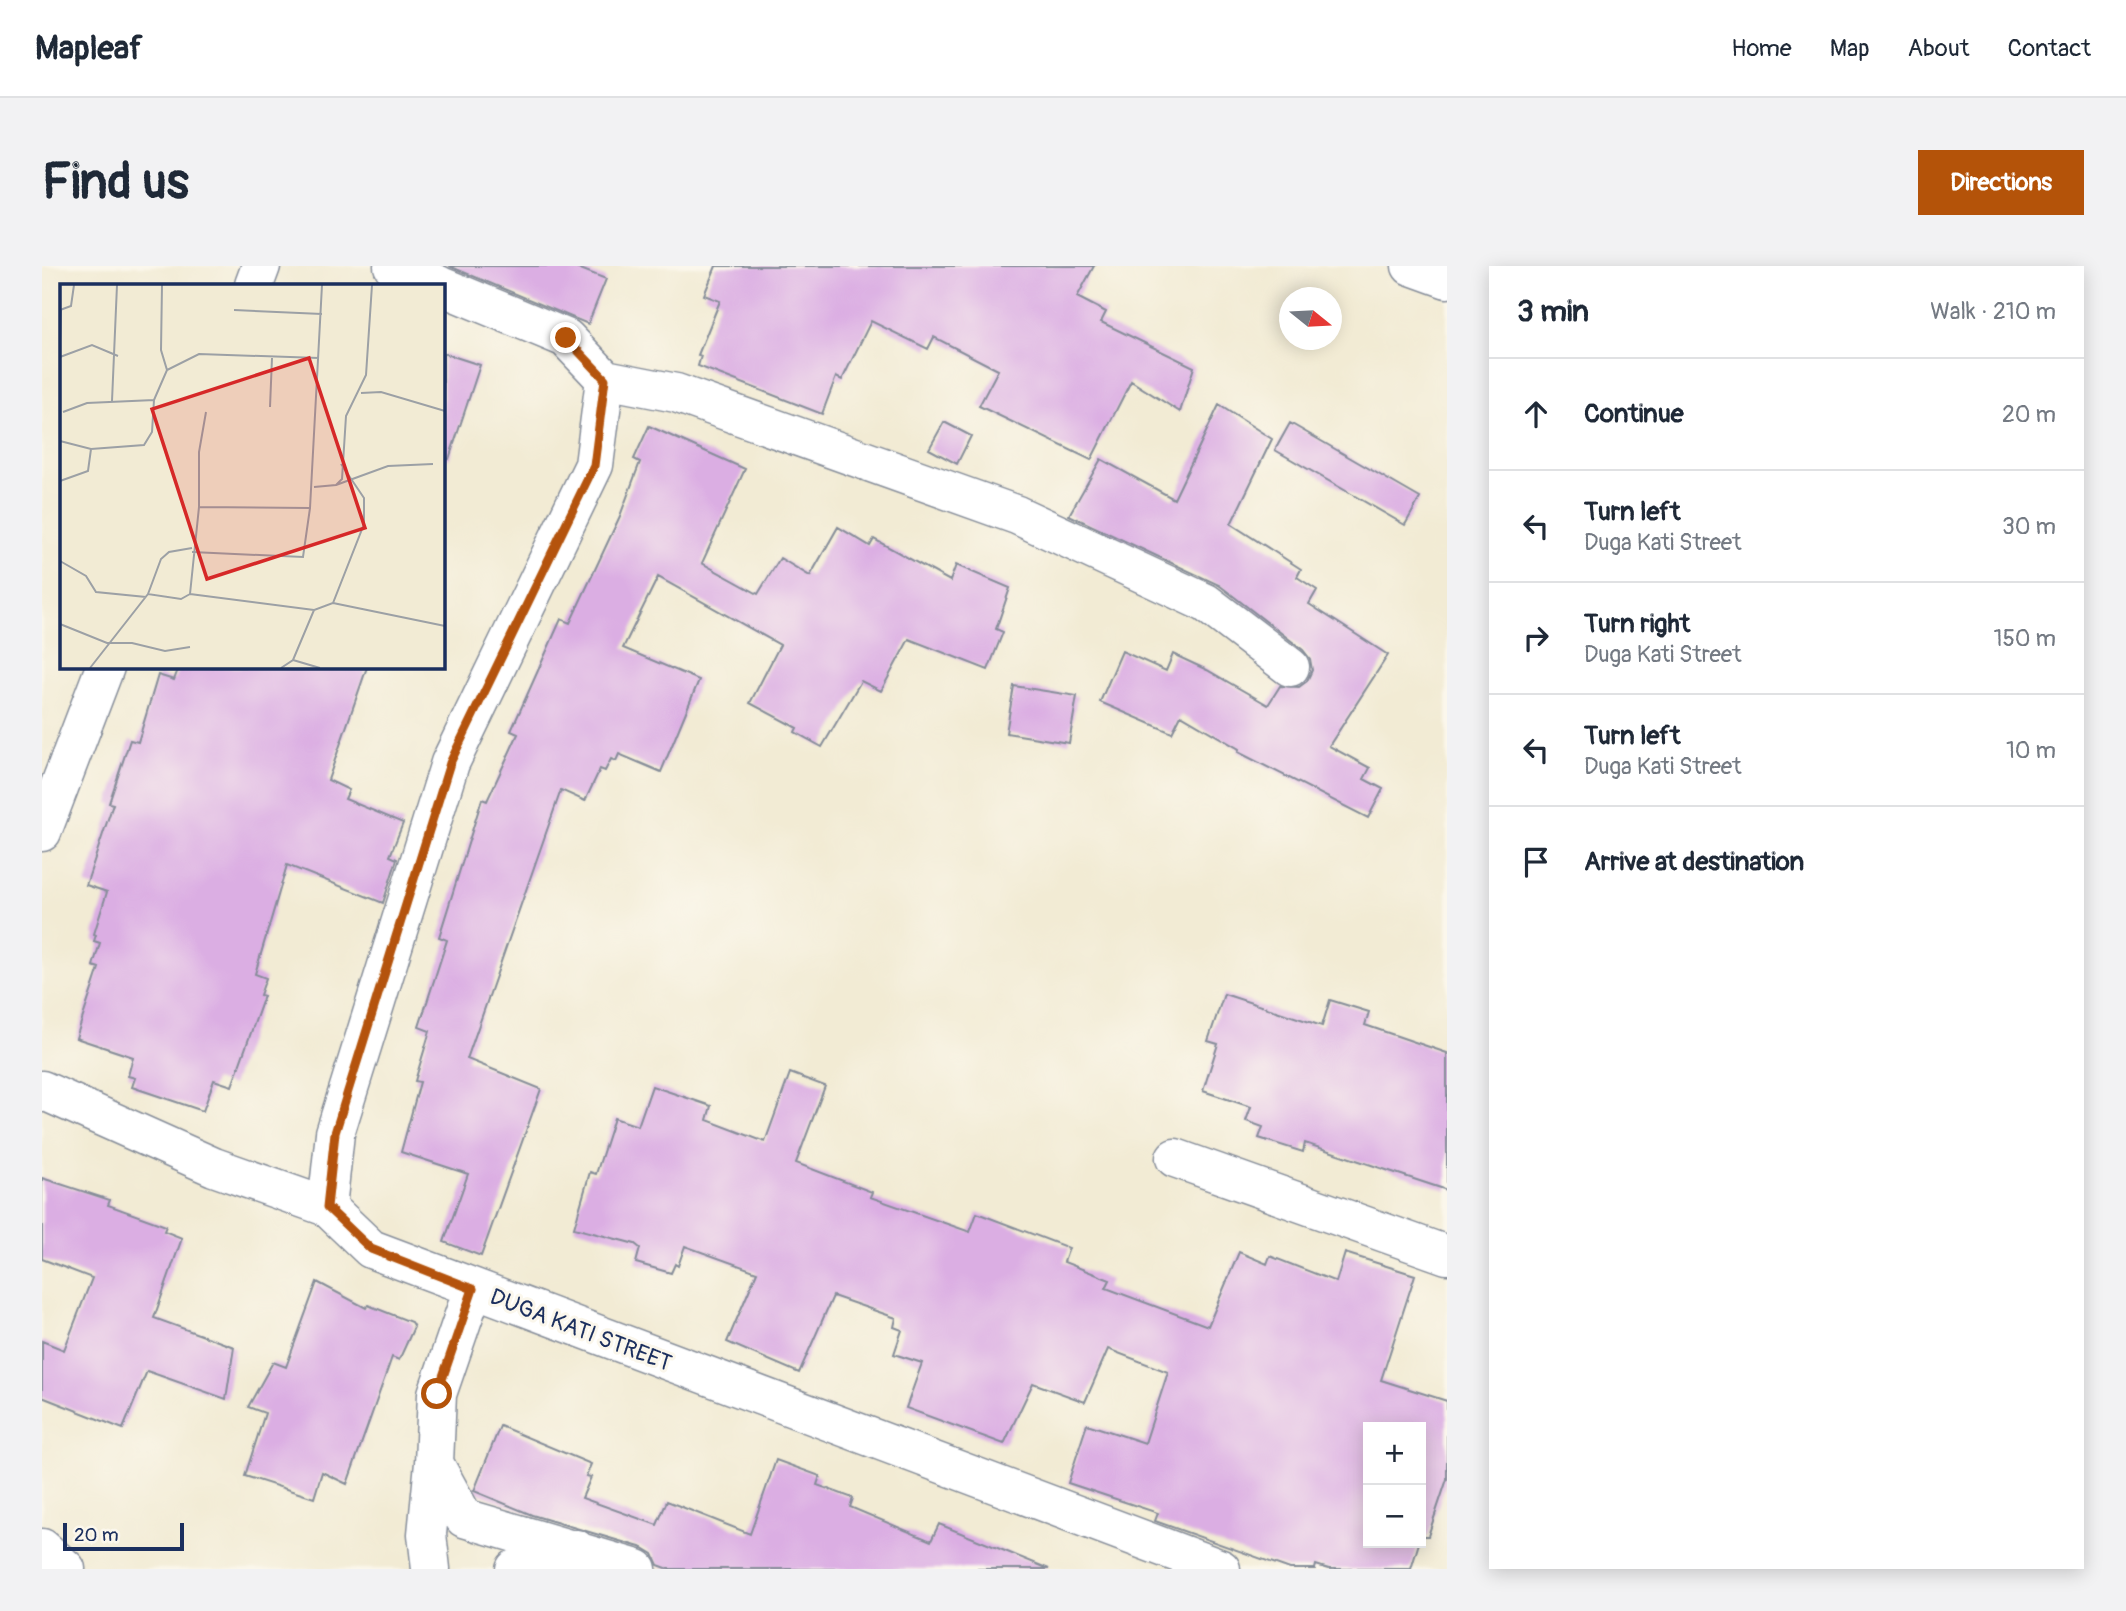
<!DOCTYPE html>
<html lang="en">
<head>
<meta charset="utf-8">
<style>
  :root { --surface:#fff; --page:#f2f2f3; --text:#1f2937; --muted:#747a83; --line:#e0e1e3; --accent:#b45309 }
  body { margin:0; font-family:Pangolin,sans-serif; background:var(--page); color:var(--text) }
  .controls { position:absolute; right:21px; bottom:21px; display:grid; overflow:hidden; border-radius:0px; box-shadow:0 4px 18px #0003 }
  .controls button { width:63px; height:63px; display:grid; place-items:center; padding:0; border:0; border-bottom:2px solid var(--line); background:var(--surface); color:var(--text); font:35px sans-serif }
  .compass { position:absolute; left:1237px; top:21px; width:63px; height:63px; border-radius:50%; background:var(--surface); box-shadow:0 4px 18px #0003; rotate:108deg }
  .scale { position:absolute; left:21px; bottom:18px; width:121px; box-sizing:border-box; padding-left:7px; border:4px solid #1b2f5e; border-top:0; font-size:19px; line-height:24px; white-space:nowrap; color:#1b2f5e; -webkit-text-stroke:5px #fbf7ec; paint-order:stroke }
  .stop { position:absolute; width:21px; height:21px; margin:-16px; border:5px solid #b45309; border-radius:50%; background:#fff }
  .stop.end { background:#b45309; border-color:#fff; box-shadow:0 2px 7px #0008 }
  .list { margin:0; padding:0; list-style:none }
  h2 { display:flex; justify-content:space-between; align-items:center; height:91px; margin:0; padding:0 28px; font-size:30px }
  h2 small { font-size:23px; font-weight:400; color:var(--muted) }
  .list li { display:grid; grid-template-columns:46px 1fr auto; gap:21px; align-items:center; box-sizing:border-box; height:112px; padding:0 28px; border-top:2px solid var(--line) }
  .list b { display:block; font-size:26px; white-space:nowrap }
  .list p { margin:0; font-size:23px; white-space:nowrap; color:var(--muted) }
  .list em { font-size:23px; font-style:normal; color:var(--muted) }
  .icon { flex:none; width:38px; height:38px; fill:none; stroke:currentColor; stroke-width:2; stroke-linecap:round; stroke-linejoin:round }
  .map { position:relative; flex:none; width:1405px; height:1303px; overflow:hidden; border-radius:0px }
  header { display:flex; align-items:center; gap:42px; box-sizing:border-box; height:98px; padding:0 35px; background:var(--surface); border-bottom:2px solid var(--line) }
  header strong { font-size:33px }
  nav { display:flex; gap:38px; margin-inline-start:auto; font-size:24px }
  .intro { display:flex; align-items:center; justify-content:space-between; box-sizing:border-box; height:168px; padding:0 42px }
  h1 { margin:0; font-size:49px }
  .button { padding:18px 32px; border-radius:0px; background:var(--accent); color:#fff; font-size:24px; font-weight:700 }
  main { display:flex; gap:42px; padding:0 42px }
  aside { flex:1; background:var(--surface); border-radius:0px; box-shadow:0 4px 18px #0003 }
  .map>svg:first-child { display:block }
</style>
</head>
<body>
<header>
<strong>Mapleaf</strong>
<nav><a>Home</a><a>Map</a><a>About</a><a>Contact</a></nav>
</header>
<div class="intro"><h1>Find us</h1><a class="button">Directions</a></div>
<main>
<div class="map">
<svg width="1405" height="1303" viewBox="0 0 1405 1303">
  <rect width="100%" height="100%" fill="#fbf7ec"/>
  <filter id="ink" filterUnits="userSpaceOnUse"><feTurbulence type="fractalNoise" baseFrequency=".0143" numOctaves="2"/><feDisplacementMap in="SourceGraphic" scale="14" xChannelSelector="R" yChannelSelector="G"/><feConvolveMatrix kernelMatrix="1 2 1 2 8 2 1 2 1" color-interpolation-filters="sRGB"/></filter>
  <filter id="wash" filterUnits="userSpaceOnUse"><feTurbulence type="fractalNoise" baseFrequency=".00686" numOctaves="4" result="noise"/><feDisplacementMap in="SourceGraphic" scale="28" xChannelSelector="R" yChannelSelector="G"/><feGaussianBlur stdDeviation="1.57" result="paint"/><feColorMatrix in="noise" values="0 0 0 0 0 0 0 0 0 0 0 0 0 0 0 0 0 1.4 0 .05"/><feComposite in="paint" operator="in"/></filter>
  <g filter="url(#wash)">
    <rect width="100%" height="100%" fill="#f2ebd4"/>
    <g id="blocks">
      <path fill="#dbaee3" d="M407 0H531L564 13 546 58Z
        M674 0H1052L1035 31 1064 46 1059 56 1152 101 1138 146 1089 115 1049 194 937 140 956 104 892 71 886 83 829 55 800 114 794 111 780 148 656 100 659 90 656 89 678 35 662 29Z
        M401 87 438 99 407 193 401 191Z
        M1177 139 1230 173 1189 258 1259 303 1255 311 1275 324 1267 338 1346 389 1287 480 1328 502 1322 513 1341 523 1326 552 1196 486 1197 483 1139 449 1130 467 1058 436 1080 385 1124 405 1131 388 1165 404 1226 439 1238 420 1257 421 1265 415 1270 404 1268 393 1261 384 1177 319 1027 249 1059 193 1132 233Z
        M902 156 929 170 915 198 887 183Z
        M1248 157 1378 232 1363 259 1233 184Z
        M607 160 703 203 660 297 716 328 738 292 768 310 796 261 828 280 832 273 908 315 914 299 968 322 954 363 961 366 946 404 867 373 839 425 819 415 780 481 753 466 755 462 708 437 738 379 616 311 581 382 657 414 619 506 577 488 574 495 569 493 563 505 558 503 543 535 519 524 425 793 499 823 439 990 402 976 426 908 359 886 378 816 373 815 388 765 377 761 405 674 397 671 440 533 445 535 476 468 469 465 519 353 528 357 578 250 598 196 592 193Z
        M137 401H325L286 514 307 524 303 533 361 557 348 590 355 593 341 637 245 599 213 708 224 712 218 729 222 730 190 820 172 814 161 845 90 821 93 812 86 810 91 791 34 772 57 702 51 700 58 677 52 675 54 669 52 668 65 626 44 619 71 538 67 537 88 474 96 476 116 409 132 414Z
        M972 420 1035 430 1027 477 964 467Z
        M1182 728 1280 760 1288 734 1327 746 1323 759 1405 787V924L1263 877 1261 886 1217 872 1221 861 1204 855 1209 841 1161 825 1176 778 1166 775Z
        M748 807 783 820 754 897 830 926 828 931 928 966 935 947 1027 982 1022 996 1068 1014 1064 1022 1166 1060 1197 986 1225 998 1228 990 1294 1016 1303 987 1373 1009 1339 1114 1405 1135V1213L1386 1270H1379V1161H1326V1277H1377L1369 1303H1287L1274 1299 1273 1303H1248L1113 1255 1116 1247 1026 1217 1045 1158 1103 1177 1126 1106 1066 1083 1043 1136 991 1117 962 1178 864 1142 880 1097 852 1088 860 1064 852 1061 854 1052 791 1030 757 1107 685 1076 715 1006 643 980 636 1000 633 998 629 1007 594 997 598 982 593 978 532 962 548 906 554 908 572 852 596 860 610 820 669 840 665 854 723 876Z
        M0 912 68 934 66 939 124 960 122 965 140 972 112 1052 192 1081 184 1133 105 1105 81 1163 0 1131V1075L22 1084 50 1012 0 993Z
        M275 1016 324 1042 326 1039 369 1056 372 1061 357 1094 350 1091 305 1218 280 1206 272 1232 203 1210 223 1147 206 1141 231 1096 244 1101Z
        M458 1160 549 1198 544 1210 549 1211 540 1232 615 1259 625 1235 708 1268 734 1194 778 1210 775 1219 811 1232 808 1241 889 1275 897 1258 1007 1303H627L616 1299 611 1288 601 1282 490 1249 432 1225Z"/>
    </g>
  </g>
  <g filter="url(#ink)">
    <use href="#blocks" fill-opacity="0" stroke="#868d99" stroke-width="2"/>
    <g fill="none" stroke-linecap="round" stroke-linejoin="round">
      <defs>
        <path id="minor" d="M351 0 397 19
          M1369 0 1405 13
          M212 19 219 0
          M401 21 524 72 563 113 552 199 408 497 293 867 285 941 329 983 1179 1303
          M563 113 634 127 975 249 1164 337 1248 401
          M0 566 63 401
          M0 824 172 901 285 941
          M1133 892 1405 989
          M431 1023 395 1128 392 1197 422 1252 595 1303
          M0 1282 24 1303
          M389 1303 385 1268 392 1197
          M473 1303 534 1283"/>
      </defs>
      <use href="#minor" stroke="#868d99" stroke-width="41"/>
      <use href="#minor" stroke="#fff" stroke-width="38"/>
    </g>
  </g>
  <g fill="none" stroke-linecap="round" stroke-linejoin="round" filter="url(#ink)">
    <path stroke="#b45309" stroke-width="9" d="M395 1128 431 1023 329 983 285 941 293 867 408 497 552 200 563 113 524 72"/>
  </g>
  <g text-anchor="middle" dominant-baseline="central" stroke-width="6" stroke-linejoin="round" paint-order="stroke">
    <g font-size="23" fill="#1b2f5e" stroke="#fbf7ec">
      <text transform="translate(539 1064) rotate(21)">DUGA KATI STREET</text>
    </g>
  </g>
  <g transform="translate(18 18)">
    <rect width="385" height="385" fill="#f2ebd4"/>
    <path fill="none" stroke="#9ca0a5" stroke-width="2" d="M102 1 101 66 107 86M385 3V56M0 26 11 22 14 1M174 26 262 30M0 58 1 26M0 73 32 61 58 72M301 109 321 108 385 127M52 117 57 1M210 123 212 74M3 128 27 119 94 116 107 86 139 70 259 74M0 157 31 165 84 161 92 148 94 116M0 197 28 187 31 165M276 201 328 182 373 180M254 203 276 201 282 195 286 132 306 91 312 1M139 223V168L146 128M132 268 243 273 250 224M0 277 26 292 36 308 86 313M88 310 101 275 109 268 132 264M130 310 254 326M273 319 385 342M0 340 47 359H72L105 367 130 363M233 376 260 384M30 384 88 310 121 315 130 310 139 223 250 224 262 1M221 384 233 376 254 326 273 319 304 240V214L281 180"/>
    <path fill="#d62828" fill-opacity="0.15" stroke="#d62828" stroke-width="3.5" d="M249 74 305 244 147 295 92 125Z"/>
    <rect width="385" height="385" fill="none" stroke="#1b2f5e" stroke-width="3.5"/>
  </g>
</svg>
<div class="controls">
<button>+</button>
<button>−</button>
</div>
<svg class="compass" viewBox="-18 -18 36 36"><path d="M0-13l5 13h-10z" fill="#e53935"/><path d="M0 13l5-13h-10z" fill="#747a83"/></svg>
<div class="scale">20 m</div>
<div class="stop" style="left:395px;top:1128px"></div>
<div class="stop end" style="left:524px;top:72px"></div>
</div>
<aside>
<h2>3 min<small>Walk · 210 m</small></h2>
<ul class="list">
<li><svg class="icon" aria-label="ahead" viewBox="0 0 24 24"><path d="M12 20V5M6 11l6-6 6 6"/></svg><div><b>Continue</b></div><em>20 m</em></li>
<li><svg class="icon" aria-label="left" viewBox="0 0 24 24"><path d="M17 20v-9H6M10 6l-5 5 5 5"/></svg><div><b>Turn left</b><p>Duga Kati Street</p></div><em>30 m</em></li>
<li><svg class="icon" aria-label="right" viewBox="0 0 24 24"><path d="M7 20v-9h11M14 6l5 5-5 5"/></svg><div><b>Turn right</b><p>Duga Kati Street</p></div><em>150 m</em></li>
<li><svg class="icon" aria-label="left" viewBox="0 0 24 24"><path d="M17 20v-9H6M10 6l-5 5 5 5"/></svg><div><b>Turn left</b><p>Duga Kati Street</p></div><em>10 m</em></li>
<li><svg class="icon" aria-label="arrive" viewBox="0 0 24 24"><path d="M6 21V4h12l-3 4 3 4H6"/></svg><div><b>Arrive at destination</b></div></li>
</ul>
</aside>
</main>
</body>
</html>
